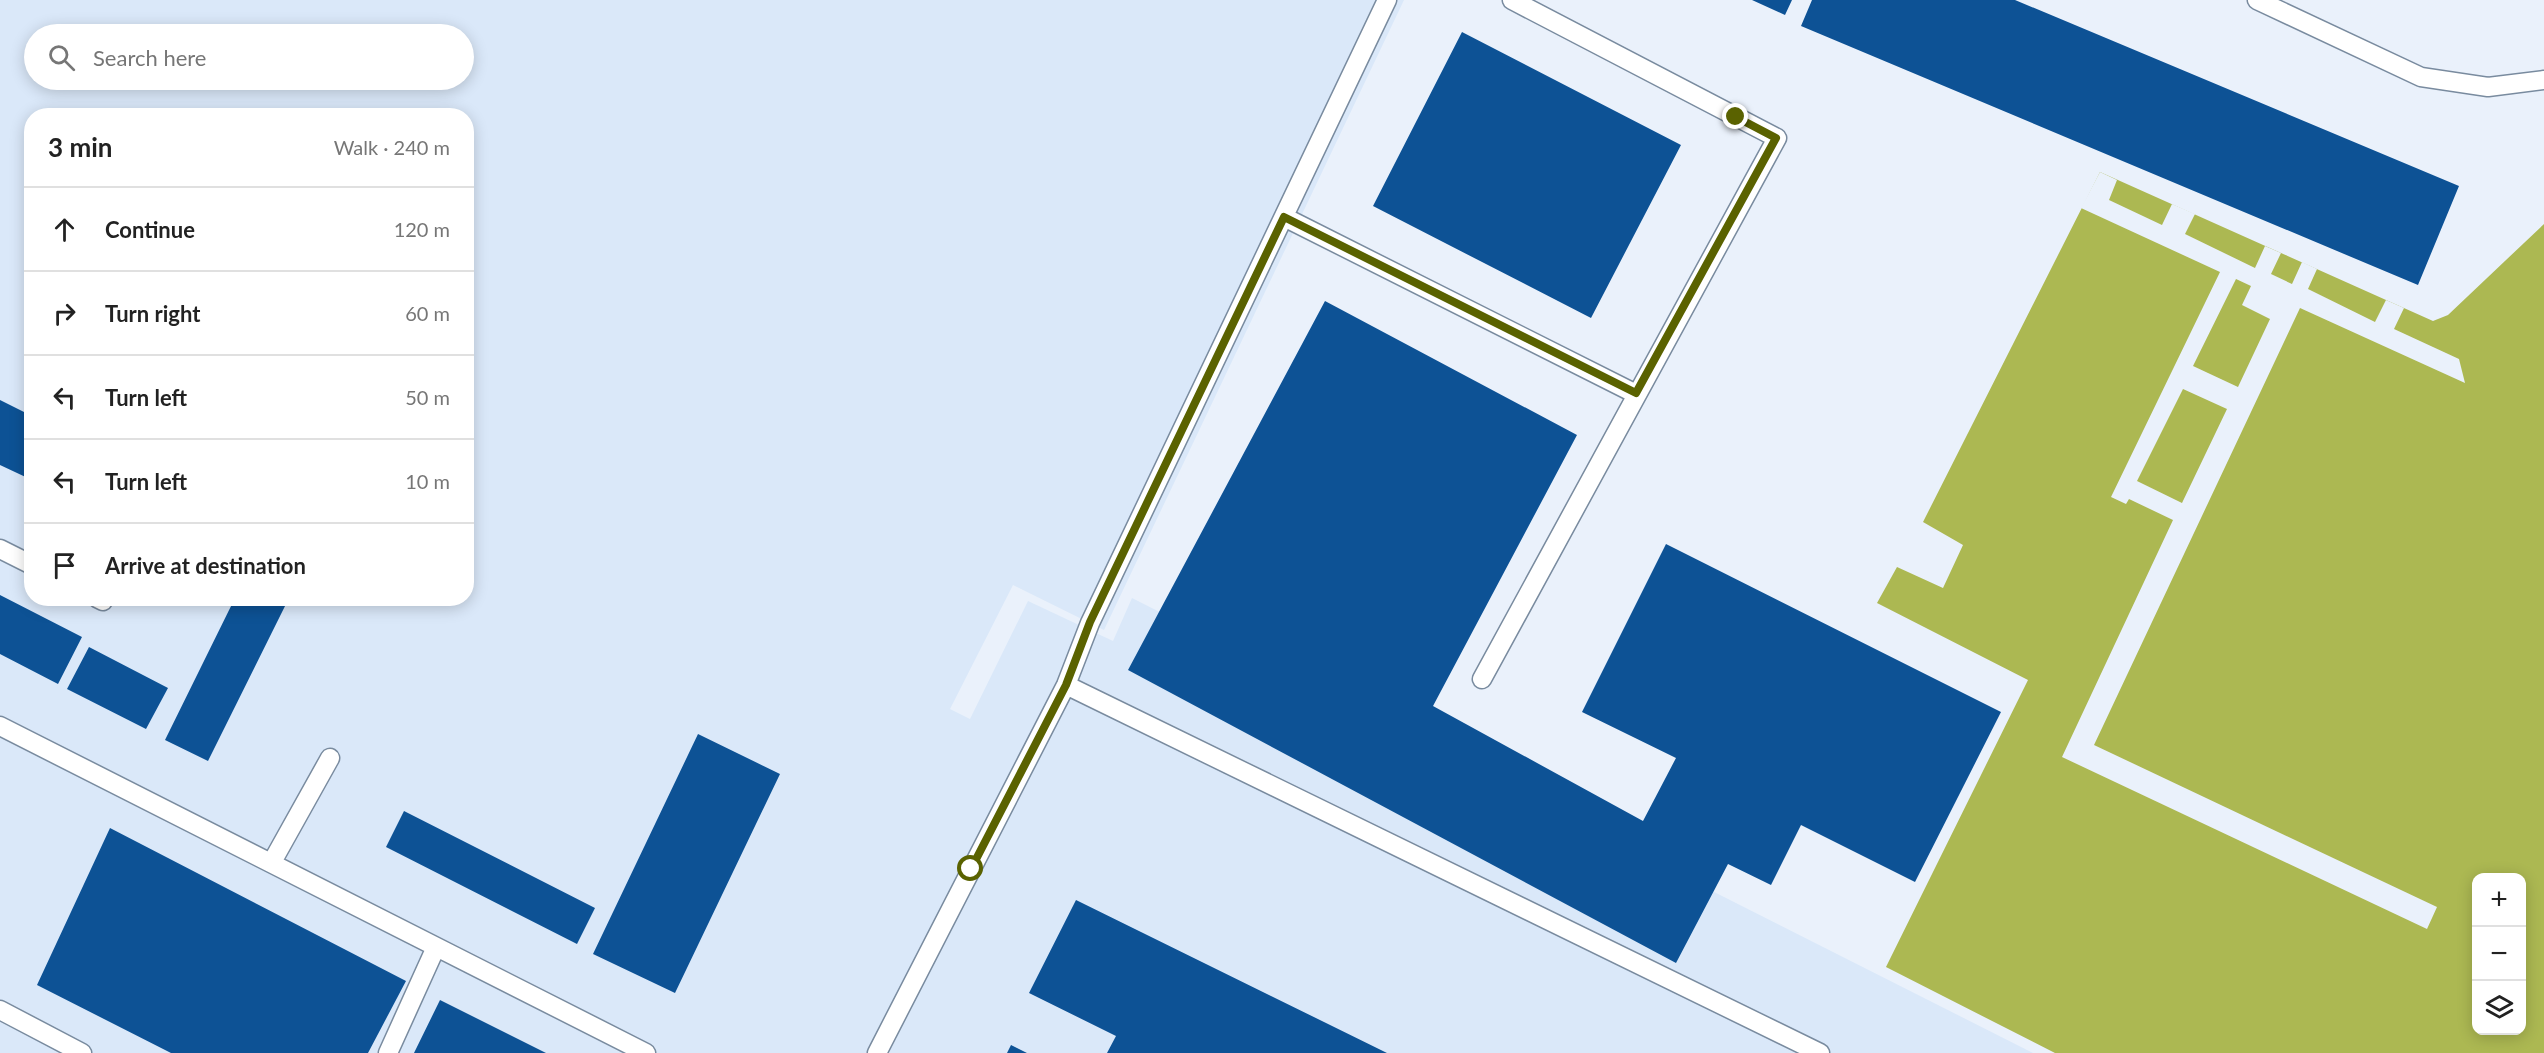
<!DOCTYPE html>
<html lang="en">
<head>
<meta charset="utf-8">
<style>
  :root { --surface:#fff; --page:#f2f2f2; --text:#222; --muted:#767676; --line:#e0e0e0 }
  body { margin:0; font-family:Lato,sans-serif; background:var(--page); color:var(--text) }
  .controls { position:absolute; right:18px; bottom:18px; display:grid; overflow:hidden; border-radius:12px; box-shadow:0 3px 15px #0003 }
  .controls button { width:54px; height:54px; display:grid; place-items:center; padding:0; border:0; border-bottom:2px solid var(--line); background:var(--surface); color:var(--text); font:30px sans-serif }
  .stop { position:absolute; width:18px; height:18px; margin:-14px; border:4px solid #5a6200; border-radius:50%; background:#fff }
  .stop.end { background:#5a6200; border-color:#fff; box-shadow:0 2px 6px #0008 }
  .list { margin:0; padding:0; list-style:none }
  h2 { display:flex; justify-content:space-between; align-items:center; height:78px; margin:0; padding:0 24px; font-size:26px }
  h2 small { font-size:20px; font-weight:400; color:var(--muted) }
  .list li { display:grid; grid-template-columns:39px 1fr auto; gap:18px; align-items:center; box-sizing:border-box; height:84px; padding:0 24px; border-top:2px solid var(--line) }
  .list b { display:block; font-size:22px; white-space:nowrap }
  .list em { font-size:20px; font-style:normal; color:var(--muted) }
  .icon { flex:none; width:33px; height:33px; fill:none; stroke:currentColor; stroke-width:2; stroke-linecap:round; stroke-linejoin:round }
  .map { position:relative; flex:none; width:2544px; height:1053px; overflow:hidden }
  .search { position:absolute; background:var(--surface); box-shadow:0 3px 15px #0003; left:24px; top:24px; width:450px; height:66px; display:flex; align-items:center; gap:15px; box-sizing:border-box; padding:0 21px; border-radius:33px; color:var(--muted); font-size:22px }
  .panel { position:absolute; background:var(--surface); box-shadow:0 3px 15px #0003; left:24px; top:108px; width:450px; height:498px; border-radius:24px }
  .map>svg:first-child { display:block }
</style>
</head>
<body>
<div class="map">
<svg width="2544" height="1053" viewBox="0 0 2544 1053">
  <rect width="100%" height="100%" fill="#eaf1fb"/>
  <path fill="#dae8f9" fill-rule="evenodd" d="M0 0H1404L1104 630 1013 585 950 709 970 719 1028 601 1113 641 1132 598 2033 1053H0ZM34 34H464V80H34ZM32 116H466V598H32Z"/>
  <path fill="#acb852" fill-rule="evenodd" d="M2100 172 2433 321 2448 315 2544 224V1053H2055L1886 967 2028 680 1877 603 1897 567 1943 588 1963 545 1923 522ZM2476 878H2522V1030H2476Z"/>
  <path fill="#eaf1fb" fill-rule="evenodd" d="M2100 172 2117 180 2109 200 2162 225 2172 204 2195 214 2185 234 2255 268 2265 246 2281 253 2271 274 2292 284 2302 262 2317 269 2308 289 2375 322 2386 300 2404 308 2394 329 2459 359 2465 383 2300 308 2094 745 2437 907 2427 929 2062 757 2173 520 2129 499 2126 504 2111 497 2220 272 2081 208ZM2236 279 2251 286 2242 305 2270 319 2238 387 2193 366ZM2183 389 2227 409 2182 503 2137 481Z"/>
  <path fill="#0d5295" d="M1752 0H1792L1785 15Z
    M1812 0H2015L2459 186 2418 285 1801 26Z
    M1462 32 1681 145 1591 318 1373 206Z
    M1325 301 1577 435 1433 706 1643 821 1676 758 1582 712 1666 544 2001 712 1915 882 1801 825 1771 885 1728 864 1676 963 1128 670Z
    M0 400 32 416V480L0 465Z
    M0 595 82 637 58 684 0 654Z
    M235 598H289L208 761 165 740Z
    M89 647 168 688 146 729 67 689Z
    M698 734 780 774 675 993 593 954Z
    M404 811 595 908 577 944 386 847Z
    M110 828 406 981 368 1053H171L37 985Z
    M1076 900 1387 1053H1107L1116 1036 1029 993Z
    M440 1000 546 1053H414Z
    M1011 1045 1027 1053H1007Z"/>
  <g fill="none" stroke-linecap="round" stroke-linejoin="round">
    <defs>
      <path id="lane" d="M2257 0 2421 77 2488 87 2544 80
        M1284 217 1636 394
        M0 549 32 565
        M97 598 103 601
        M1482 679 1777 138 1512 0
        M1066 685 1820 1053
        M0 726 646 1053
        M272 862 330 758
        M0 1010 82 1053
        M388 1053 436 947
        M877 1053 1066 685 1090 623 1387 0"/>
    </defs>
    <use href="#lane" stroke="#798b9f" stroke-width="21"/>
    <use href="#lane" stroke="#fff" stroke-width="18"/>
  </g>
  <g fill="none" stroke-linecap="round" stroke-linejoin="round">
    <path stroke="#5a6200" stroke-width="8" d="M971 869 1066 685 1090 622 1284 217 1636 393 1776 138 1736 117"/>
  </g>
</svg>
<div class="controls">
<button>+</button>
<button>−</button>
<button><svg class="icon" aria-label="layers" viewBox="0 0 24 24"><path d="M12 4l9 5-9 5-9-5zM3 14l9 5 9-5"/></svg></button>
</div>
<div class="stop" style="left:971px;top:869px"></div>
<div class="stop end" style="left:1736px;top:117px"></div>
<div class="search"><svg class="icon" aria-label="search" viewBox="0 0 24 24"><circle cx="10" cy="10" r="6"/><path d="M15 15l6 6"/></svg>Search here</div>
<section class="panel">
<h2>3 min<small>Walk · 240 m</small></h2>
<ul class="list">
<li><svg class="icon" aria-label="ahead" viewBox="0 0 24 24"><path d="M12 20V5M6 11l6-6 6 6"/></svg><div><b>Continue</b></div><em>120 m</em></li>
<li><svg class="icon" aria-label="right" viewBox="0 0 24 24"><path d="M7 20v-9h11M14 6l5 5-5 5"/></svg><div><b>Turn right</b></div><em>60 m</em></li>
<li><svg class="icon" aria-label="left" viewBox="0 0 24 24"><path d="M17 20v-9H6M10 6l-5 5 5 5"/></svg><div><b>Turn left</b></div><em>50 m</em></li>
<li><svg class="icon" aria-label="left" viewBox="0 0 24 24"><path d="M17 20v-9H6M10 6l-5 5 5 5"/></svg><div><b>Turn left</b></div><em>10 m</em></li>
<li><svg class="icon" aria-label="arrive" viewBox="0 0 24 24"><path d="M6 21V4h12l-3 4 3 4H6"/></svg><div><b>Arrive at destination</b></div></li>
</ul>
</section>
</div>
</body>
</html>
